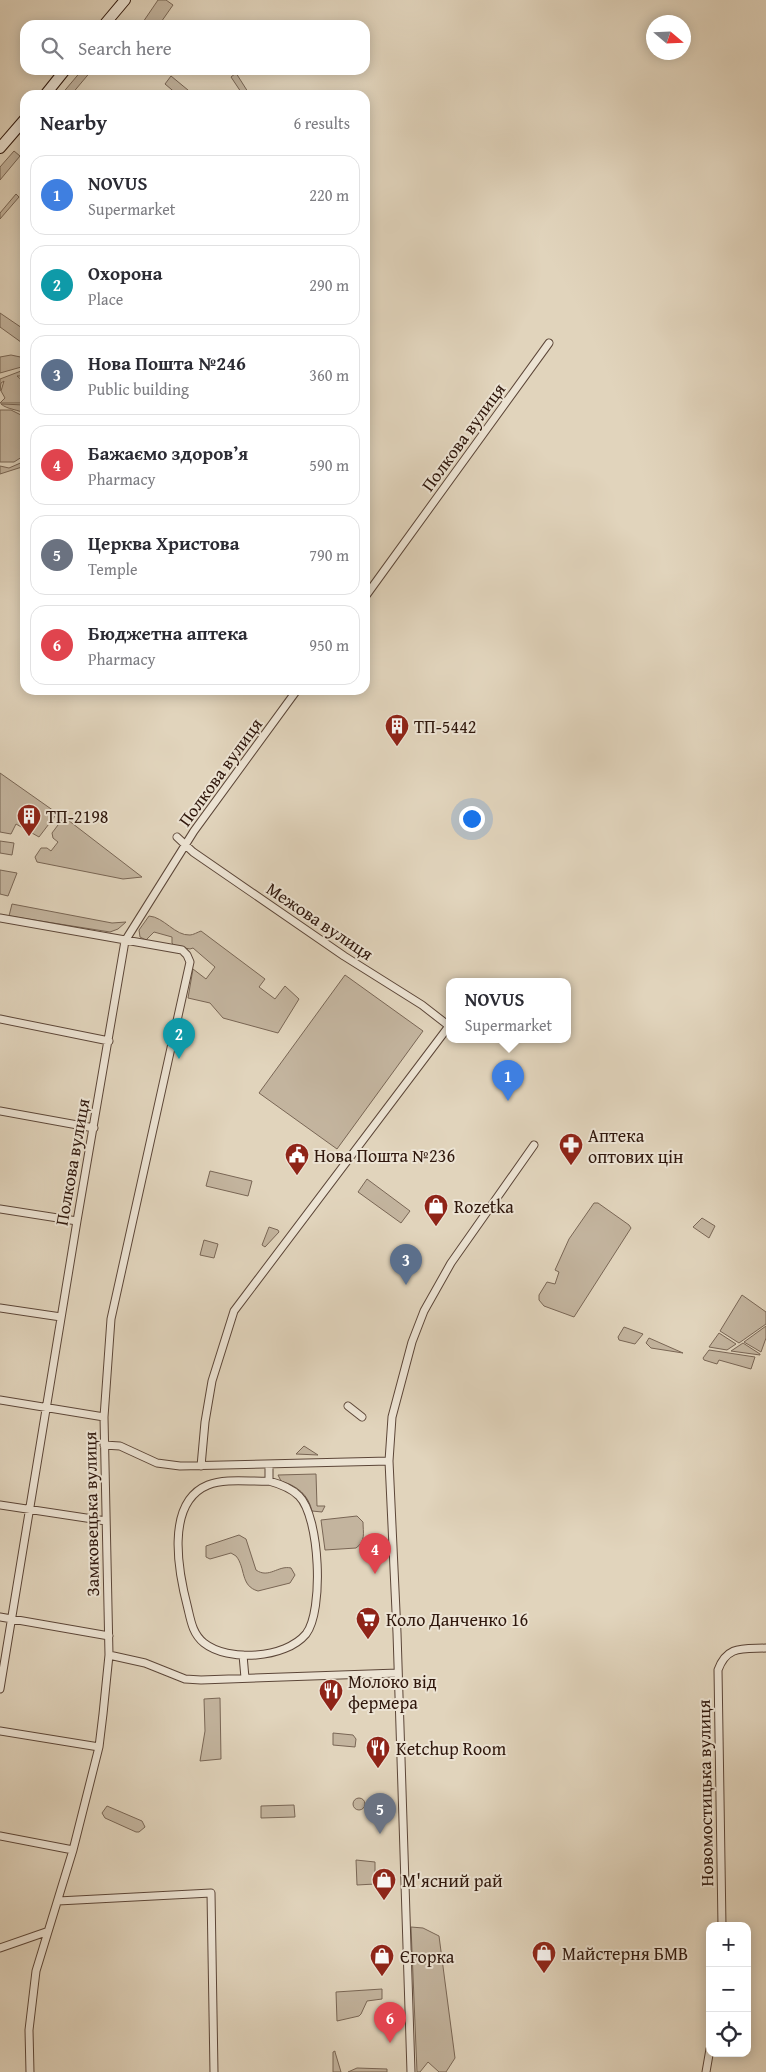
<!DOCTYPE html>
<html lang="en">
<head>
<meta charset="utf-8">
<style>
  :root { --surface:#fff; --page:#f7f7f7; --text:#2b2b33; --muted:#7c7c81; --line:#e1e1e2; --accent:#8f2418 }
  body { margin:0; font-family:"Gentium Book Plus",serif; background:var(--page); color:var(--text) }
  .controls { position:absolute; right:15px; bottom:15px; display:grid; overflow:hidden; border-radius:10px; box-shadow:0 2px 12px #0003 }
  .controls button { width:45px; height:45px; display:grid; place-items:center; padding:0; border:0; border-bottom:1px solid var(--line); background:var(--surface); color:var(--text); font:25px sans-serif }
  .compass { position:absolute; left:646px; top:15px; width:45px; height:45px; border-radius:50%; background:var(--surface); box-shadow:0 2px 12px #0003; rotate:109deg }
  .you { position:absolute; left:471px; top:818px; width:18px; height:18px; margin:-12px; border:4px solid #fff; border-radius:50%; background:#1a73e8; box-shadow:0 0 0 8px #1a73e833 }
  .badge { display:grid; place-items:center; width:32px; height:32px; border-radius:50%; background:var(--accent); color:#fff; font-size:16px; font-weight:700 }
  .pin { position:absolute; translate:-50% -41px; filter:drop-shadow(0 1px 2px #0008) }
  .pin::after { content:''; position:absolute; top:26px; width:18px; height:15px; background:inherit; clip-path:polygon(0 0,100% 0,50% 100%) }
  .popup { position:absolute; left:446px; top:978px; width:125px; height:65px; box-sizing:border-box; display:grid; place-content:center; border-radius:10px; background:var(--surface); filter:drop-shadow(0 1px 4px #0005); font-size:16px; white-space:nowrap; color:var(--muted) }
  .popup b { font-size:19px; color:var(--text) }
  .popup::after { content:''; position:absolute; left:50%; top:100%; margin-left:-10px; border:10px solid transparent; border-top-color:var(--surface) }
  .list { margin:0; padding:0; list-style:none }
  h2 { display:flex; justify-content:space-between; align-items:center; height:65px; margin:0; padding:0 20px; font-size:21px }
  h2 small { font-size:16px; font-weight:400; color:var(--muted) }
  .list li { display:grid; grid-template-columns:32px 1fr auto; gap:15px; align-items:center; box-sizing:border-box; height:80px; margin:0 10px 10px; padding:0 10px; border:1px solid var(--line); border-radius:15px }
  .list b { display:block; font-size:19px; white-space:nowrap }
  .list p { margin:0; font-size:16px; white-space:nowrap; color:var(--muted) }
  .list em { font-size:16px; font-style:normal; color:var(--muted) }
  .icon { flex:none; width:28px; height:28px; fill:none; stroke:currentColor; stroke-width:2; stroke-linecap:round; stroke-linejoin:round }
  .map { position:relative; flex:none; width:766px; height:2072px; overflow:hidden }
  .search { position:absolute; background:var(--surface); box-shadow:0 2px 12px #0003; left:20px; top:20px; width:350px; height:55px; display:flex; align-items:center; gap:12px; box-sizing:border-box; padding:0 18px; border-radius:15px; color:var(--muted); font-size:19px }
  .panel { position:absolute; background:var(--surface); box-shadow:0 2px 12px #0003; left:20px; top:90px; width:350px; height:605px; border-radius:15px }
  .map>svg:first-child { display:block }
</style>
</head>
<body>
<div class="map">
<svg width="766" height="2072" viewBox="0 0 766 2072">
  <rect width="100%" height="100%" fill="#e1d4bc"/>
  <filter id="stains"><feTurbulence type="fractalNoise" baseFrequency=".004" numOctaves="4"/><feColorMatrix values="0 0 0 0 .2 0 0 0 0 .09 0 0 0 0 .02 0 0 0 .5 -.17"/></filter>
  <radialGradient id="worn" r=".72"><stop offset=".6" stop-color="#630" stop-opacity="0"/><stop offset="1" stop-color="#630" stop-opacity=".3"/></radialGradient>
  <path fill="#c3b49e" stroke="#796655" d="M158 0H166L173 5 159 25H141Z
    M82 70H92L71 95H61Z
    M236 73 248 92 243 95 231 77Z
    M171 76 194 95H178L165 84Z
    M14 151 20 156 0 180V167Z
    M16 194 19 197 0 219V213Z
    M0 313 25 330V345L0 327Z
    M11 355 25 358V366L0 373V357Z
    M21 371 25 373V380L21 376H17L25 383V399L23 403H0L5 398 1 391 4 381 1 383 0 391V379Z
    M1 404 25 405V414C18 409 8 410 1 404Z
    M0 410H11L25 417V455L14 462H0Z
    M25 461V466L0 474V466L9 468Z
    M0 773 54 811 55 816 39 837 16 824 11 834 0 832Z
    M64 817 142 877 123 879 37 862 35 857 41 848H47L51 851 58 842 53 838 52 833Z
    M0 841 14 843 12 855 0 853Z
    M0 870 17 873 8 896 0 894Z
    M12 904 112 923 126 922 118 929 110 932 9 916Z
    M149 916C164 917 175 936 190 935 193 935 198 932 201 931L265 979 259 987 275 999 285 986 299 999 278 1033 223 1018 210 1003 188 998 193 969 206 979 215 967 193 948 190 949 174 946 172 943V937L154 932 146 940 140 937 139 930Z
    M345 975 423 1031 337 1149 259 1093Z
    M210 1171 252 1181 248 1196 206 1186Z
    M367 1179 410 1211 401 1223 358 1192Z
    M594 1203H598L629 1225 631 1228 574 1317 544 1306 539 1300V1295L547 1282 555 1284 559 1272 555 1270 569 1239Z
    M702 1218 715 1226 709 1238 693 1227Z
    M269 1227 278 1230 279 1232 265 1247 262 1245Z
    M204 1240 218 1244 214 1258 200 1255Z
    M742 1295 766 1312V1324L739 1343 720 1331Z
    M766 1326V1338L761 1352 744 1342Z
    M624 1327 643 1334 635 1344 619 1340 618 1337Z
    M719 1333 736 1344 727 1350 709 1347Z
    M649 1338 683 1353 651 1348 646 1343Z
    M743 1343 760 1354V1355L731 1351Z
    M709 1350 755 1357 751 1369 719 1360 717 1364 704 1360 703 1358Z
    M304 1446 318 1455 296 1454Z
    M316 1474 317 1506H325L322 1512 312 1511C308 1494 297 1486 281 1481L278 1475Z
    M357 1516 363 1522C363 1533 366 1541 356 1548L325 1550 321 1520Z
    M239 1535 246 1539 256 1570C269 1579 278 1565 291 1568L295 1575 290 1583 258 1591C240 1586 246 1568 236 1556L231 1553 210 1559 206 1557V1546Z
    M220 1698 221 1759 200 1761 205 1731 204 1699Z
    M333 1733 353 1735 356 1739 355 1747 333 1745Z
    M353 1804a6 6 0 1 1 12 0a6 6 0 1 1-12 0Z
    M294 1805 295 1817 261 1818V1806Z
    M107 1806 142 1821 145 1827 139 1832H136L105 1818 102 1813Z
    M356 1860 375 1862V1884L357 1885Z
    M411 1927 423 1928 439 1936 455 2058 446 2072H439L428 2062 420 2072H417Z
    M382 1989V1999L367 2001 361 2014 359 2016 337 2021 336 1992Z
    M335 2051V2052L341 2072H333V2052Z
    M357 2068 387 2069V2072H348Z"/>
  <g fill="none" stroke-linecap="round" stroke-linejoin="round">
    <defs>
      <path id="street" d="M365 597 549 343
        M177 837 193 852 344 956 422 1005 449 1026 234 1311 212 1381 205 1422 201 1466
        M0 918 182 950 187 955 190 962 111 1319 104 1417 109 1655 103 1714 99 1747 73 1850 36 1971 29 2030 30 2072
        M0 1019 109 1041
        M0 1111 94 1128
        M0 1209 77 1221
        M0 1308 61 1317
        M0 1400 104 1417
        M348 1406 362 1417
        M104 1445 120 1446 157 1463 180 1466 389 1461
        M269 1481C280 1484 291 1488 299 1496 320 1517 324 1611 306 1634 285 1659 228 1662 204 1643 193 1634 191 1622 188 1609 179 1575 164 1503 208 1485 226 1478 250 1482 269 1481Z
        M269 1481V1464
        M0 1505 106 1521
        M0 1617 109 1636
        M109 1655 145 1663 185 1679 201 1680 398 1673
        M243 1655 245 1678
        M0 1689 77 1221 125 941 194 831 297 690
        M0 1731 99 1747
        M0 1836 73 1850
        M58 1901 211 1893 214 2072
        M722 1926 718 1670C727 1645 743 1649 766 1648
        M0 1948 46 1932
        M411 2072 397 1633 389 1461 392 1417 412 1342 424 1311 451 1263 534 1145
        M706 2072 710 2049"/>
      <path id="secondary" d="M104 25 125 0
        M45 95 65 70
        M0 148 25 119"/>
    </defs>
    <use href="#street" stroke="#5c4638" stroke-width="9"/>
    <use href="#secondary" stroke="#2f170c" stroke-width="12"/>
    <use href="#street" stroke="#ece3d3" stroke-width="7"/>
    <use href="#secondary" stroke="#ece3d3" stroke-width="10"/>
  </g>
  <defs>
    <symbol id="building-pin" viewBox="-11 -11 22 30"><path d="M0 17L-7.5 6A9.5 9.5 0 1 1 7.5 6Z" fill="#8f2418" stroke="#ece3d3"/><path d="M-4-6H4V6H1V3H-1V6H-4ZM-2.5-4.3h1.7v1.8h-1.7ZM.8-4.3h1.7v1.8H.8ZM-2.5-1h1.7V.8h-1.7ZM.8-1h1.7V.8H.8Z" fill="#fff"/></symbol>
    <symbol id="pharmacy-pin" viewBox="-11 -11 22 30"><path d="M0 17L-7.5 6A9.5 9.5 0 1 1 7.5 6Z" fill="#8f2418" stroke="#ece3d3"/><path d="M-2-6h4v4h4v4h-4v4h-4v-4h-4v-4h4Z" fill="#fff"/></symbol>
    <symbol id="civic-pin" viewBox="-11 -11 22 30"><path d="M0 17L-7.5 6A9.5 9.5 0 1 1 7.5 6Z" fill="#8f2418" stroke="#ece3d3"/><path d="M-.6-6.5H3V-4.5H.6V-3L4-1V1h2V6H-6V1h2V-1L-.6-3ZM-1.2 2.5V6h2.4V2.5Z" fill="#fff"/></symbol>
    <symbol id="shop-pin" viewBox="-11 -11 22 30"><path d="M0 17L-7.5 6A9.5 9.5 0 1 1 7.5 6Z" fill="#8f2418" stroke="#ece3d3"/><path d="M-5-2.5h2.3a2.7 3.5 0 0 1 5.4 0H5L5.5 6h-11ZM-1.5-2.5h3a1.5 2.3 0 0 0-3 0Z" fill="#fff"/></symbol>
    <symbol id="supermarket-pin" viewBox="-11 -11 22 30"><path d="M0 17L-7.5 6A9.5 9.5 0 1 1 7.5 6Z" fill="#8f2418" stroke="#ece3d3"/><path d="M-6-5.5h2.5l.6 2H6L4.5 2H-2.5L-4.4-4H-6ZM-1.5 3.2a1.3 1.3 0 1 0 .1 0ZM3 3.2a1.3 1.3 0 1 0 .1 0Z" fill="#fff"/></symbol>
    <symbol id="restaurant-pin" viewBox="-11 -11 22 30"><path d="M0 17L-7.5 6A9.5 9.5 0 1 1 7.5 6Z" fill="#8f2418" stroke="#ece3d3"/><path d="M-5-6h1v4h1v-4h1v4h1v-4h1v5L-1.5 .5V6h-2V.5L-5-1ZM5-6V6H3V1.5H1.5Q1.5-4 5-6Z" fill="#fff"/></symbol>
  </defs>
  <g fill-rule="evenodd">
    <use href="#building-pin" x="383" y="712" width="28" height="38"/>
    <use href="#building-pin" x="15" y="802" width="28" height="38"/>
    <use href="#pharmacy-pin" x="557" y="1131" width="28" height="38"/>
    <use href="#civic-pin" x="283" y="1141" width="28" height="38"/>
    <use href="#shop-pin" x="422" y="1192" width="28" height="38"/>
    <use href="#supermarket-pin" x="354" y="1605" width="28" height="38"/>
    <use href="#restaurant-pin" x="317" y="1677" width="28" height="38"/>
    <use href="#restaurant-pin" x="364" y="1734" width="28" height="38"/>
    <use href="#shop-pin" x="370" y="1866" width="28" height="38"/>
    <use href="#shop-pin" x="530" y="1939" width="28" height="38"/>
    <use href="#shop-pin" x="368" y="1942" width="28" height="38"/>
  </g>
  <g text-anchor="middle" dominant-baseline="central" stroke-width="4" stroke-linejoin="round" paint-order="stroke">
    <g font-size="18" fill="#2f170c" stroke="#ece3d3">
      <text transform="translate(463 437) rotate(-54)">Полкова вулиця</text>
      <text transform="translate(220 772) rotate(-54)">Полкова вулиця</text>
      <text transform="translate(320 921) rotate(34)">Межова вулиця</text>
      <text transform="translate(72 1162) rotate(-80)">Полкова вулиця</text>
      <text transform="translate(91 1514) rotate(-91)">Замковецька вулиця</text>
      <text transform="translate(705 1793) rotate(-91)">Новомостицька вулиця</text>
    </g>
    <g font-size="18" fill="#2f170c" stroke="#ece3d3" text-anchor="start">
      <text x="414" y="726">ТП-5442</text>
      <text x="46" y="816">ТП-2198</text>
      <text x="588" y="1135">Аптека<tspan x="588" dy="21">оптових цін</tspan></text>
      <text x="314" y="1155">Нова Пошта №236</text>
      <text x="454" y="1206">Rozetka</text>
      <text x="386" y="1619">Коло Данченко 16</text>
      <text x="348" y="1681">Молоко від<tspan x="348" dy="21">фермера</tspan></text>
      <text x="396" y="1748">Ketchup Room</text>
      <text x="402" y="1880">М'ясний рай</text>
      <text x="562" y="1953">Майстерня БМВ</text>
      <text x="400" y="1956">Єгорка</text>
    </g>
  </g>
  <rect width="100%" height="100%" filter="url(#stains)"/>
  <rect width="100%" height="100%" fill="url(#worn)"/>
</svg>
<div class="controls">
<button>+</button>
<button>−</button>
<button><svg class="icon" aria-label="locate" viewBox="0 0 24 24"><circle cx="12" cy="12" r="6"/><path d="M12 2v4M12 18v4M2 12h4M18 12h4"/></svg></button>
</div>
<svg class="compass" viewBox="-18 -18 36 36"><path d="M0-13l5 13h-10z" fill="#e53935"/><path d="M0 13l5-13h-10z" fill="#7c7c81"/></svg>
<div class="you"></div>
<div class="pin badge" style="left:508px;top:1101px;background:#3f7fe0">1</div>
<div class="popup"><b>NOVUS</b>Supermarket</div>
<div class="pin badge" style="left:179px;top:1059px;background:#0f9aa8">2</div>
<div class="pin badge" style="left:406px;top:1285px;background:#5c6f8a">3</div>
<div class="pin badge" style="left:375px;top:1574px;background:#e0444e">4</div>
<div class="pin badge" style="left:380px;top:1834px;background:#6b7280">5</div>
<div class="pin badge" style="left:390px;top:2043px;background:#e0444e">6</div>
<div class="search"><svg class="icon" aria-label="search" viewBox="0 0 24 24"><circle cx="10" cy="10" r="6"/><path d="M15 15l6 6"/></svg>Search here</div>
<section class="panel">
<h2>Nearby<small>6 results</small></h2>
<ul class="list">
<li><span class="badge" style="background:#3f7fe0">1</span><div><b>NOVUS</b><p>Supermarket</p></div><em>220 m</em></li>
<li><span class="badge" style="background:#0f9aa8">2</span><div><b>Охорона</b><p>Place</p></div><em>290 m</em></li>
<li><span class="badge" style="background:#5c6f8a">3</span><div><b>Нова Пошта №246</b><p>Public building</p></div><em>360 m</em></li>
<li><span class="badge" style="background:#e0444e">4</span><div><b>Бажаємо здоровʼя</b><p>Pharmacy</p></div><em>590 m</em></li>
<li><span class="badge" style="background:#6b7280">5</span><div><b>Церква Христова</b><p>Temple</p></div><em>790 m</em></li>
<li><span class="badge" style="background:#e0444e">6</span><div><b>Бюджетна аптека</b><p>Pharmacy</p></div><em>950 m</em></li>
</ul>
</section>
</div>
</body>
</html>
